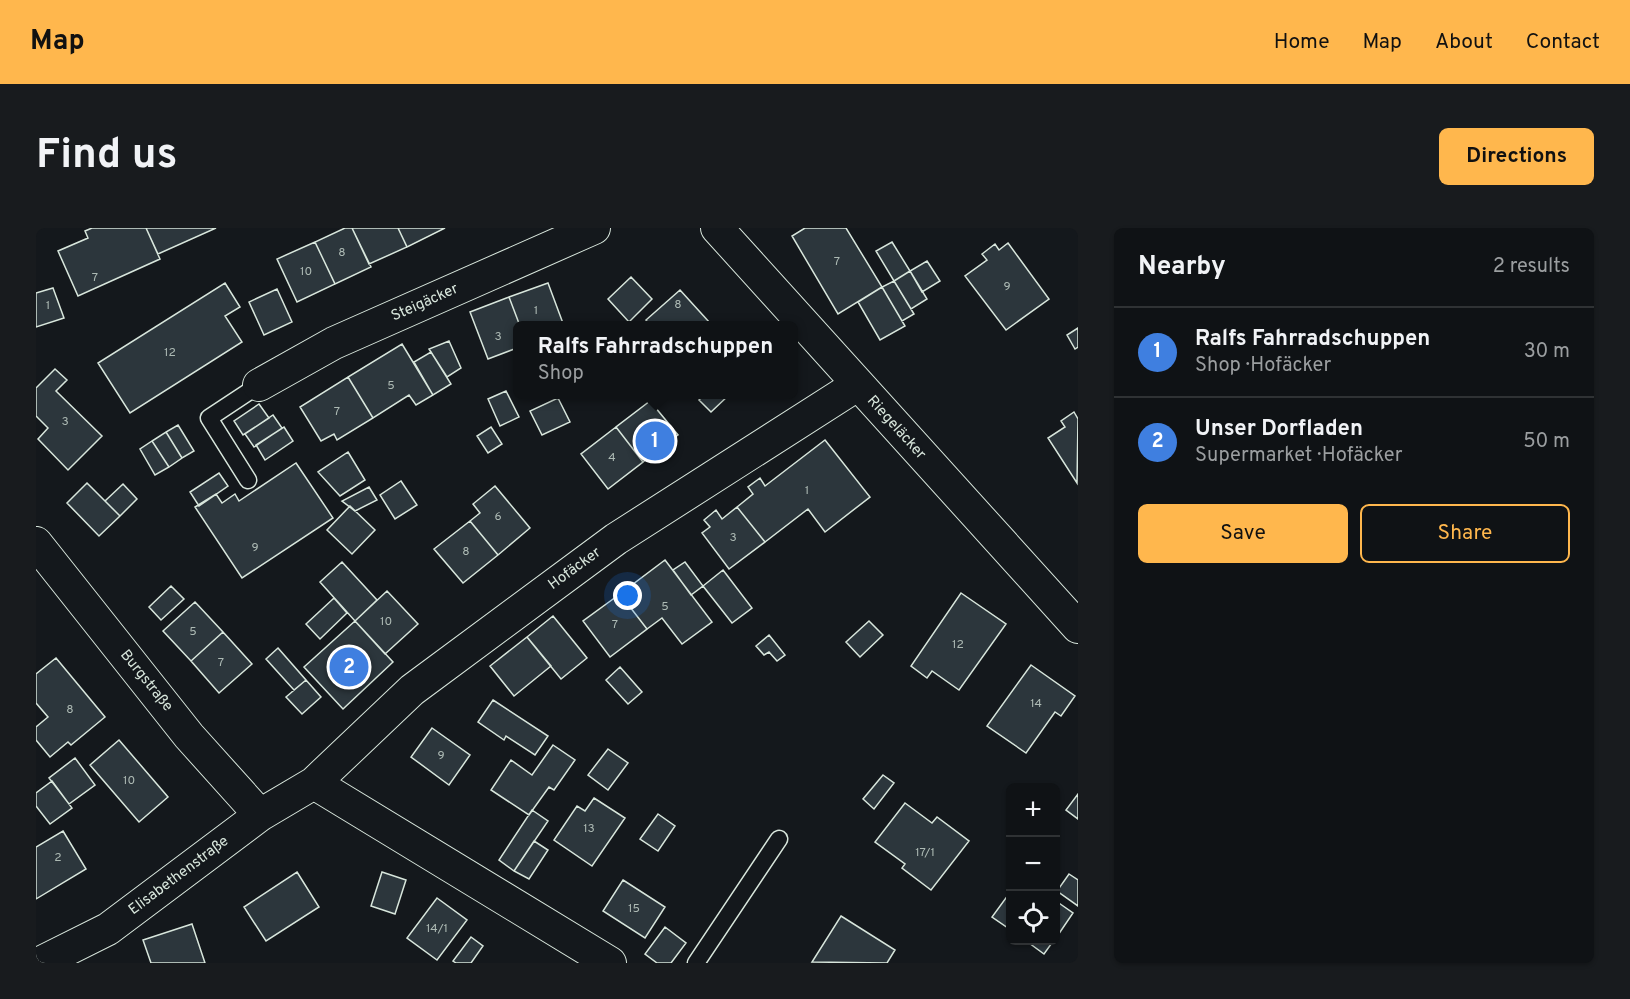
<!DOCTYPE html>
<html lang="en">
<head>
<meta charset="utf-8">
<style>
  :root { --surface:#0f1215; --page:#181b1e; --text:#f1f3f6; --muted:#9b9ea0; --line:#2f3234; --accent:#ffb74d }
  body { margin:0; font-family:Overpass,sans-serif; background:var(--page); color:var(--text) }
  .controls { position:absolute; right:18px; bottom:18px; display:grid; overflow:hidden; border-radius:9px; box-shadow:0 2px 4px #0004 }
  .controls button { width:54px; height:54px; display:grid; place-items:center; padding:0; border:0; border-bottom:2px solid var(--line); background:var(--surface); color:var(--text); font:30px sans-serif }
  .you { position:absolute; left:592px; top:368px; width:21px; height:21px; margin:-15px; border:4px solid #fff; border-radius:50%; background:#1a73e8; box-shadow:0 0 0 9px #1a73e833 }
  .badge { display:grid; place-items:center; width:39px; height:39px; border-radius:50%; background:var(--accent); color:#fff; font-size:20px; font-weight:700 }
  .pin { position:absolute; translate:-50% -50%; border:3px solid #fff; box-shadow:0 2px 6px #0006 }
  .popup { position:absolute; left:477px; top:93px; width:285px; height:78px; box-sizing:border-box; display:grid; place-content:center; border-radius:9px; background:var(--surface); filter:drop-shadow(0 2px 4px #0005); font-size:20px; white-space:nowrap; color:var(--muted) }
  .popup b { font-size:22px; color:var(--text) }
  .popup::after { content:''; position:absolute; left:50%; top:100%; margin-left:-12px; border:12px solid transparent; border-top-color:var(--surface) }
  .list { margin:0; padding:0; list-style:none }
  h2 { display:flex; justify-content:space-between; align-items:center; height:78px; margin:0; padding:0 24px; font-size:26px }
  h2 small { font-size:20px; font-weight:400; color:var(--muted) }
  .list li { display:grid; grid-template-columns:39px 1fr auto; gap:18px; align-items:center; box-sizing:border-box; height:90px; padding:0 24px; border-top:2px solid var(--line) }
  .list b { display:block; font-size:22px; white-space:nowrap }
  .list p { margin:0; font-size:20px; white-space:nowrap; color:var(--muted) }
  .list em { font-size:20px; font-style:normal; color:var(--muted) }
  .actions { display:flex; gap:12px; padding:18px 24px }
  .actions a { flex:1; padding:14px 0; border:2px solid var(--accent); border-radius:9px; text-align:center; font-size:21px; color:var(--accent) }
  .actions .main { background:var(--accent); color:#111 }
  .icon { flex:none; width:33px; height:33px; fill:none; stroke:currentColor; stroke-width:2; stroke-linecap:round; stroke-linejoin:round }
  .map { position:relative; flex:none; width:1042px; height:735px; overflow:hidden; border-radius:9px }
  header { display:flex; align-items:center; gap:36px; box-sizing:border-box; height:84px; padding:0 30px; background:var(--accent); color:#111 }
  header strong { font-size:28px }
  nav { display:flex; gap:33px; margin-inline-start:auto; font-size:21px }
  .intro { display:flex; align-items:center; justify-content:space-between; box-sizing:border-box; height:144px; padding:0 36px }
  h1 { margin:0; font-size:42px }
  .button { padding:15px 27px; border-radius:9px; background:var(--accent); color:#111; font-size:21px; font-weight:700 }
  main { display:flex; gap:36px; padding:0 36px }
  aside { flex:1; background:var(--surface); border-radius:9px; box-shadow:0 2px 4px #0004 }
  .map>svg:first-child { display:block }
</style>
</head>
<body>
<header>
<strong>Map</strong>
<nav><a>Home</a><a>Map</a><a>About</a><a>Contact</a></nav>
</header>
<div class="intro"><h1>Find us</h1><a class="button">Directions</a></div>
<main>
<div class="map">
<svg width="1042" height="735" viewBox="0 0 1042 735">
  <rect width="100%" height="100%" fill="#14181c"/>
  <path fill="#2c363c" stroke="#d8e6dc" stroke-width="1.5" d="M56 0H110L124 31 42 68 22 23 52 10 49 3Z
    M110 0H180L122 26Z
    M309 0H316L335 39 299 56 279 14Z
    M316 0H362L371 19 333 36Z
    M362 0H409L371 19Z
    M769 0H810L846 59 802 86 756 8Z
    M279 14 299 56 261 74 241 31Z
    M856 14 874 43 858 53 840 23Z
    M972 15 1013 71 970 102 929 48 951 32 946 26 959 16 963 22Z
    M891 33 904 53 886 64 874 43Z
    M874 43 891 71 875 81 858 53Z
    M595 49 616 71 593 94 572 71Z
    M858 53 878 86 866 93 846 59Z
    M189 55 204 79 189 88 206 114 94 185 62 135Z
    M512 55 528 98H484L473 69Z
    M846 59 869 98 844 112 822 74Z
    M17 60 28 90 0 99V65Z
    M241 61 256 94 228 107 213 74Z
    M644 62 674 95 671 98H615L610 92Z
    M473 69 484 98H481V120L452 131 434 84Z
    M1042 100V119L1039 121 1031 107Z
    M413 113 425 140 411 149 393 121Z
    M366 116 397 167 380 177 373 167 337 190 312 149Z
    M395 124 415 156 397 167 378 134Z
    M19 141 31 152 20 163 66 208 32 242 2 211 12 200 0 188V160Z
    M312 149 337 190 301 212 298 206 285 213 264 179Z
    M470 163 483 189 464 198 452 171Z
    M669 166H694L675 184 663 172Z
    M522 170 534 194 506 207 494 183Z
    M614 173 642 207 607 234 580 199Z
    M223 176 233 190 207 207 198 193Z
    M1038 184 1042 191 1041 255 1012 210 1029 199 1025 193Z
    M237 187 246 200 218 219 209 206Z
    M142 197 158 223 146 230 130 204Z
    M248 199 257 213 229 232 220 217Z
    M455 199 466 216 452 225 441 208Z
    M580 199 607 234 572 261 545 226Z
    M130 204 146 230 133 239 116 213Z
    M789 212 834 269 789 304 772 281 729 314 701 279 717 266 712 259 724 250 729 258Z
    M116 213 133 239 119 247 104 221Z
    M312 224 329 252 304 268 282 244Z
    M260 235 297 290 206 350 159 279 180 266 186 275 199 266 203 273Z
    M183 245 192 258 163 278 154 264Z
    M365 253 381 277 359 291 344 267Z
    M51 255 84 288 63 308 31 275Z
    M87 256 101 271 84 288 69 273Z
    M459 258 494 300 462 327 434 293 444 285 437 276Z
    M333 259 341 272 319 283 306 273Z
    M314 278 339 302 316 326 291 302Z
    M701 279 729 314 693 341 666 305 674 299 668 292 680 282 686 291Z
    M434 293 462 327 427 355 398 321Z
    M629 332 676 394 646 416 626 390 611 401 584 366Z
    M306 334 341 372 319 393 284 354Z
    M649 334 667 358 655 367 637 342Z
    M687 342 716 380 696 395 667 358Z
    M135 358 148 371 125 392 113 379Z
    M351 363 382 396 349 426 319 393Z
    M925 365 970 396 923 462 896 443 891 450 875 438Z
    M584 366 611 401 574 429 547 393Z
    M298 370 311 385 284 411 270 396Z
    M159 374 187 404 155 433 127 403Z
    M517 388 551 430 525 451 491 409Z
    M319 393 357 434 307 481 268 439Z
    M833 393 847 407 824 429 810 414Z
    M187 404 216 436 183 465 155 433Z
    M733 407 749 427 741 433 733 424 728 427 720 418Z
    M491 409 515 438 478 468 454 438Z
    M242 420 270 452 258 462 230 431Z
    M20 430 69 489 35 517 32 514 14 529 0 512V499L12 489 0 475V446Z
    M995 437 1039 468 1025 488 1019 484 990 525 951 498Z
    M584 439 606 464 592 476 570 452Z
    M270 452 285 469 266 486 250 469Z
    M457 472 512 508 499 527 470 508 468 512 442 494Z
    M396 500 434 527 413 557 375 529Z
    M83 512 132 569 103 594 54 537Z
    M517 517 539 532 518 562 513 559 493 587 455 562 475 532 496 547Z
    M572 521 592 535 572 562 552 547Z
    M39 530 59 557 33 576 13 550Z
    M847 547 858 555 838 581 827 571Z
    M16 553 36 580 14 596 0 578V565Z
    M1042 566V591L1030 582Z
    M558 570 589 590 556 638 518 612 541 578 549 583Z
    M869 575 896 595 901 589 933 613 895 662 866 640 869 636 839 614Z
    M496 582 512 593 478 643 463 632Z
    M622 586 639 598 622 623 604 611Z
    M27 603 50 641 0 671V619Z
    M498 613 512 622 493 651 478 643Z
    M261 644 283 679 230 713 208 679Z
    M346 644 370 652 359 686 335 678Z
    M1033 646 1042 652V678L1021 663Z
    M587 652 629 679 609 710 567 683Z
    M975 663V702L956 689Z
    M401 670 431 692 401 732 371 710Z
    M1020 673 1037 685 1020 710Z
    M805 688 859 722 851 735 776 734Z
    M156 696 169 735H115L107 712Z
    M629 699 650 715 635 735H621L609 726Z
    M435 709 447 718 435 735H420L417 733Z
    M989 712H1018L1008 726Z"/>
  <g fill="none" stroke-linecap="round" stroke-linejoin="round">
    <defs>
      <path id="service" d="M212 252 173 190 223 157
        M660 735 743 611"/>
      <path id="minor" d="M681 0 1042 399
        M223 157 298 115 558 0
        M0 315 153 508 224 587
        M278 555 574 735
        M4 735 72 701 224 587 278 555 376 462 580 311 821 157"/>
    </defs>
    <use href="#service" stroke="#d8e6dc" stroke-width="19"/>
    <use href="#minor" stroke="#d8e6dc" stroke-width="34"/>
    <use href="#service" stroke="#14181c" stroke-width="16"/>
    <use href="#minor" stroke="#14181c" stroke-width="32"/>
  </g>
  <g text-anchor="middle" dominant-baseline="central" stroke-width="4.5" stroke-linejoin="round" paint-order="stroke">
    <g font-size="12" fill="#adbab4">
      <text x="306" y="25">8</text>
      <text x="801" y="34">7</text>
      <text x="270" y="44">10</text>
      <text x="59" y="50">7</text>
      <text x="971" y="59">9</text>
      <text x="642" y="77">8</text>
      <text x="12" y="78">1</text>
      <text x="500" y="83">1</text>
      <text x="462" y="109">3</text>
      <text x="134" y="125">12</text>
      <text x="355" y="158">5</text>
      <text x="301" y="184">7</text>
      <text x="29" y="194">3</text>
      <text x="576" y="230">4</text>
      <text x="771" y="263">1</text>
      <text x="462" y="289">6</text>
      <text x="697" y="310">3</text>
      <text x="219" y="320">9</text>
      <text x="430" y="324">8</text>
      <text x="629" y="379">5</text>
      <text x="350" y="394">10</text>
      <text x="579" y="397">7</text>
      <text x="157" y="404">5</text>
      <text x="922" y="417">12</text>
      <text x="185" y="435">7</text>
      <text x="1000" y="476">14</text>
      <text x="34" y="482">8</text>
      <text x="405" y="528">9</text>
      <text x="93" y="553">10</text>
      <text x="553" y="601">13</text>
      <text x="889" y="625">17/1</text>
      <text x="22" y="630">2</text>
      <text x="598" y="681">15</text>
      <text x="401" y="701">14/1</text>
    </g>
    <g font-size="15" fill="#d8e6dc" stroke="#14181c">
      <text transform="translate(389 75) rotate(-24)">Steigäcker</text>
      <text transform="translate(860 200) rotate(48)">Riegeläcker</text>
      <text transform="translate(539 341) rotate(-36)">Hofäcker</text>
      <text transform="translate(110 453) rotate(51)">Burgstraße</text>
      <text transform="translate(143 648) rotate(-37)">Elisabethenstraße</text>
    </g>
  </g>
</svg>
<div class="controls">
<button>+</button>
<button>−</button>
<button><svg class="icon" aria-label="locate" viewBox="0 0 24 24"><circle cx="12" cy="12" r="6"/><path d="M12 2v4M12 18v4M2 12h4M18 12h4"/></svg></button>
</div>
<div class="you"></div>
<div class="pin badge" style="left:619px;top:213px;background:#3f7fe0">1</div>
<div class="popup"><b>Ralfs Fahrradschuppen</b>Shop</div>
<div class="pin badge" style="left:313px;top:439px;background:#3f7fe0">2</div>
</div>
<aside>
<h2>Nearby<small>2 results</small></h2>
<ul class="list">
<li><span class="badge" style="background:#3f7fe0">1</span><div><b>Ralfs Fahrradschuppen</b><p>Shop · Hofäcker</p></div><em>30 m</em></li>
<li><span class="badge" style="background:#3f7fe0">2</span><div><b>Unser Dorfladen</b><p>Supermarket · Hofäcker</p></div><em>50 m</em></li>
</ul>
<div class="actions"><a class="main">Save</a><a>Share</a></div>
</aside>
</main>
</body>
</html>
